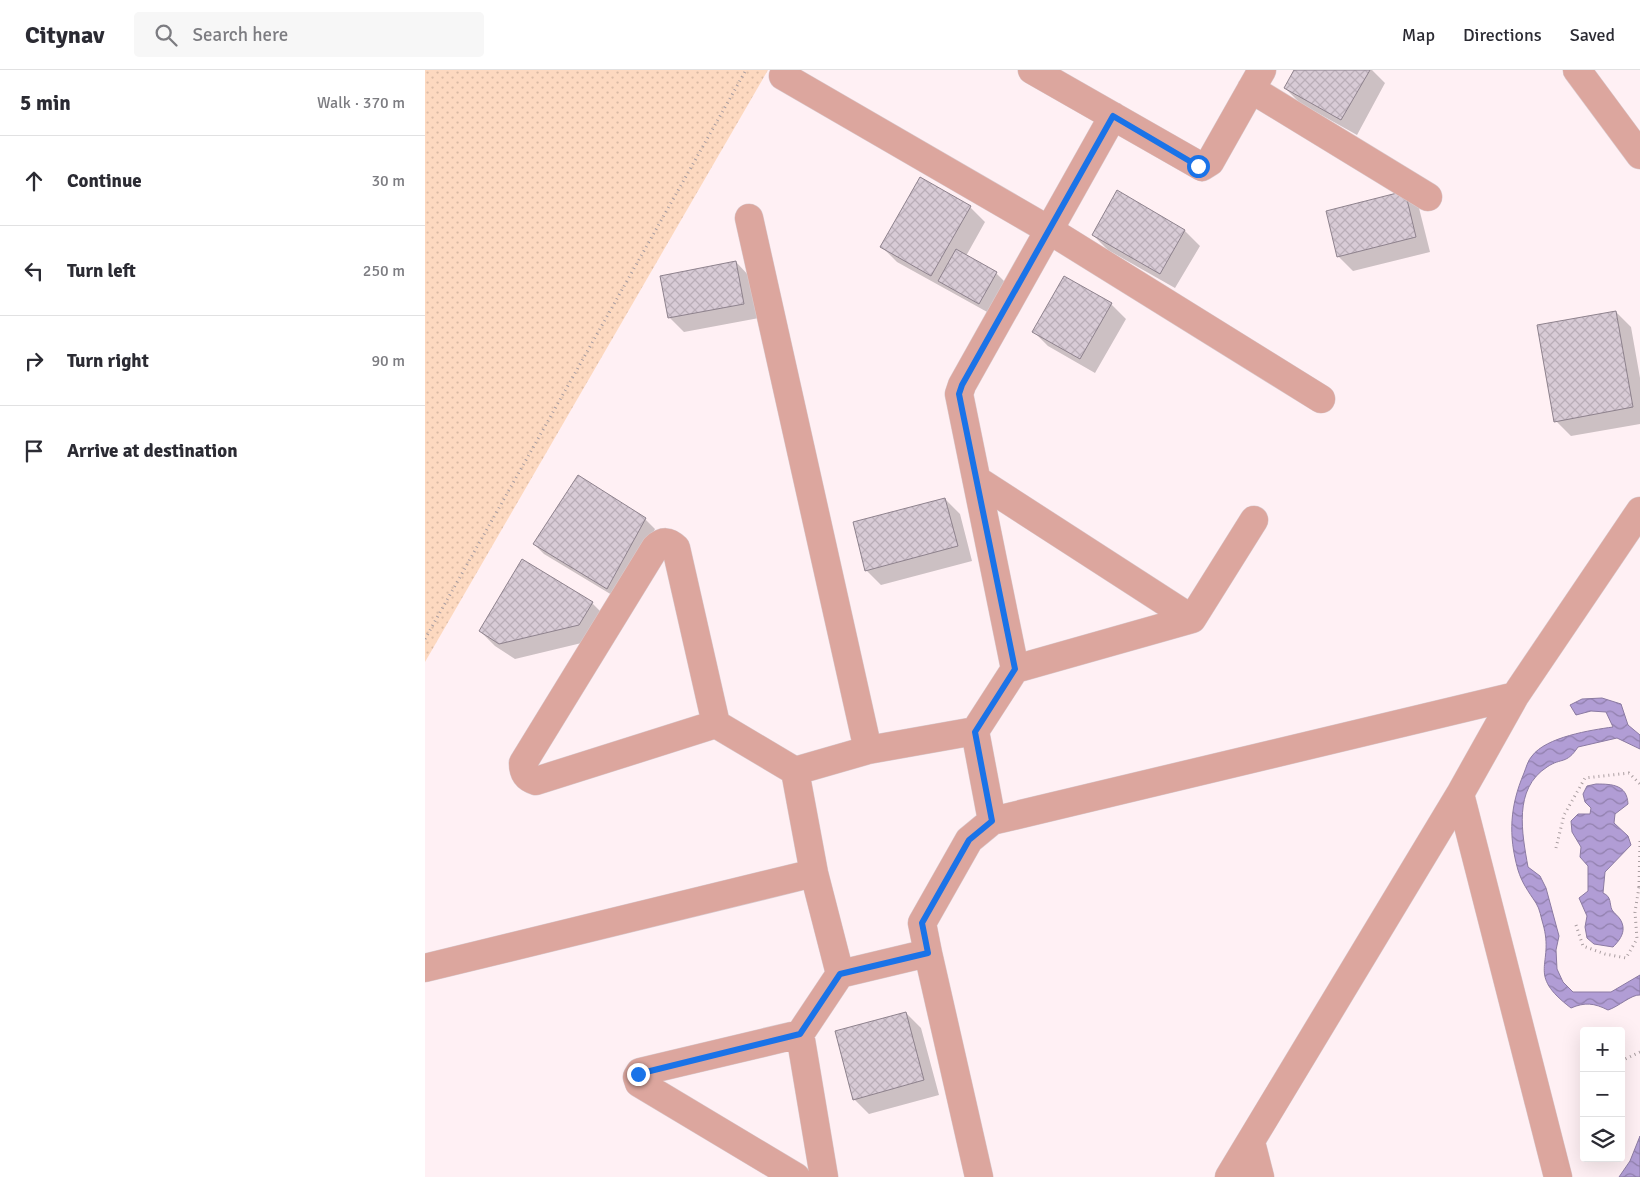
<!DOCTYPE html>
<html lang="en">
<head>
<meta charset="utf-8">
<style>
  :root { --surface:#fff; --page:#f7f7f7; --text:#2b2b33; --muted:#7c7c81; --line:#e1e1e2 }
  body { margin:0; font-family:Signika,sans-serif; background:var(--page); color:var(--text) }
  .controls { position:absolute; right:15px; bottom:15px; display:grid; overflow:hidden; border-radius:5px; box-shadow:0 5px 20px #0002 }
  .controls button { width:45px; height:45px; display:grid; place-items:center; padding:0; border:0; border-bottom:1px solid var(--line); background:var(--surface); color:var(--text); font:25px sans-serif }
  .stop { position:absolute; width:15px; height:15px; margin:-11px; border:4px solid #1a73e8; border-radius:50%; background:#fff }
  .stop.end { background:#1a73e8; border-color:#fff; box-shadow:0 1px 5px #0008 }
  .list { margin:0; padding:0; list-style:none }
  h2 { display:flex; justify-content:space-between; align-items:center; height:65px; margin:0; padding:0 20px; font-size:21px }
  h2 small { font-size:16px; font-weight:400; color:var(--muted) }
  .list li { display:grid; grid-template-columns:32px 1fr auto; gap:15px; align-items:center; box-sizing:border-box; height:90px; padding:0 20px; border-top:1px solid var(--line) }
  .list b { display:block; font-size:19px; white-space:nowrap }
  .list em { font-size:16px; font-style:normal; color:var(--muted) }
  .icon { flex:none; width:28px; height:28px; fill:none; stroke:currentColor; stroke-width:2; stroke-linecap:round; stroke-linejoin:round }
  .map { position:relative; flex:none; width:1215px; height:1107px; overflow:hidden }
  header { display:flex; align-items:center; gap:30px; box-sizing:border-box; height:70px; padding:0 25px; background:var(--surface); border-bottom:1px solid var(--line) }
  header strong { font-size:24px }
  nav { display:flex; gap:28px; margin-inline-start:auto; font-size:18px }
  .search { width:350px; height:45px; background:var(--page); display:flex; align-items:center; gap:12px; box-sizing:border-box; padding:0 18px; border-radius:5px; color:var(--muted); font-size:19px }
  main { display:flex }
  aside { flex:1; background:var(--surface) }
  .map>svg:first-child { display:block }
</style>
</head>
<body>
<header>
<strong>Citynav</strong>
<div class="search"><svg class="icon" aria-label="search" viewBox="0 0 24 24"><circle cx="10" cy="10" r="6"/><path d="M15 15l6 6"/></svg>Search here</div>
<nav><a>Map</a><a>Directions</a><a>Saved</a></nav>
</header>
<main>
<aside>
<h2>5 min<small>Walk · 370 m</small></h2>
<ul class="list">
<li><svg class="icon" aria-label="ahead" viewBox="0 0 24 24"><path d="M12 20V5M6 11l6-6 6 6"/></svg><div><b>Continue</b></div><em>30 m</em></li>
<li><svg class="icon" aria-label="left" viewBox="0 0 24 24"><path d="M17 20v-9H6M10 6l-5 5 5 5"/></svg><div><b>Turn left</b></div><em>250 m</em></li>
<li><svg class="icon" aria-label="right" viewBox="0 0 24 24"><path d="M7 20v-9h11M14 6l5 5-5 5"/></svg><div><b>Turn right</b></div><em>90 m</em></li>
<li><svg class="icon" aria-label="arrive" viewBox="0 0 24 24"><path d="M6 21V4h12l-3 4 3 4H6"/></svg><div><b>Arrive at destination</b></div></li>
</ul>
</aside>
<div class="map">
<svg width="1215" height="1107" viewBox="0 0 1215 1107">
  <defs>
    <pattern id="grass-dots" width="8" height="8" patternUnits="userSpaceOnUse" patternTransform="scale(1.25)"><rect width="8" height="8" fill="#fdd9c0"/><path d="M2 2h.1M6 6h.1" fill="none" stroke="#d9baa5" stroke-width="1.8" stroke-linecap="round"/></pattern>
    <pattern id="water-waves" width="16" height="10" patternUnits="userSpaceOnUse" patternTransform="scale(1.25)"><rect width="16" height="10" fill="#b19dd5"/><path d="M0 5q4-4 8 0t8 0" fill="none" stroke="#9180ad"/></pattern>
    <pattern id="building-cross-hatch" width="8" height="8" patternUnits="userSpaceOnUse" patternTransform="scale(1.25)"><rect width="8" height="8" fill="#d8cbd6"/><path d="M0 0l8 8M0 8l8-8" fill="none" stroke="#baaeb8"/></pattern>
  </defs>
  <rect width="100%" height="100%" fill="#fff0f4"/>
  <path fill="url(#grass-dots)" d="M0 0H343L0 592Z"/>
  <path fill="url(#water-waves)" stroke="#8b7aa2" d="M1177 628 1196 634 1203 655 1215 665V679L1192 668 1153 677C1141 695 1137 687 1122 697 1088 719 1097 763 1103 797L1115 806 1121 818 1134 866 1131 880 1132 899 1138 912 1148 922H1186L1215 905V925C1207 924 1193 937 1183 940 1169 933 1160 932 1146 938 1100 903 1130 896 1118 854 1116 848 1115 839 1111 833 1103 821 1097 813 1093 800 1083 765 1085 736 1099 703 1101 698 1103 690 1107 686 1121 667 1166 660 1188 657L1181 642 1166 641 1151 645 1145 635 1157 629Z
    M1171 714C1188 714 1202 715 1203 734L1190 744 1189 753 1203 766 1206 775 1180 802 1178 823C1187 827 1184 833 1187 840 1189 843 1193 846 1195 849 1202 860 1196 869 1188 877L1169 874 1162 868 1160 857 1162 846 1154 828 1163 821V796L1155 787 1156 777 1147 762 1146 751 1153 744H1165L1166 738 1160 732 1158 724 1162 716Z
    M1215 1066V1107H1194L1205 1091Z"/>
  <path fill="#0003" d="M870 0H947L960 13 932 65 875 33 860 18Z
    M496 108 545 137 560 152 541 186 571 203 581 213 564 243 472 192 457 177Z
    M979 123 994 138 1005 182 928 201 913 186Z
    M760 161 775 176 750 218 683 180 668 165Z
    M311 192 326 208 334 248 259 262 244 247Z
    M686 234 701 249 670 303 623 276 608 261Z
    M1191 242 1206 257 1215 308V354L1146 366 1131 351Z
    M520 429 535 444 547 491 456 515 441 500Z
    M220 449 230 459 192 528 119 484 109 474Z
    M167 533 182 548 169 570 90 589 70 576 55 561Z
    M481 943 496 958 514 1025 444 1044 429 1029Z"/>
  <path fill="url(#building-cross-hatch)" stroke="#8e828d" d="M869 0H945L916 50 859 18Z
    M495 107 546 136 506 206 455 177Z
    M692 120 760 160 735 204 667 165Z
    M980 121 991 167 912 187 901 141Z
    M531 179 572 202 554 234 513 211Z
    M311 191 319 234 243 248 235 206Z
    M639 206 687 233 655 289 607 262Z
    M1191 241 1208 337 1129 352 1112 255Z
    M153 405 221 448 182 519 108 474Z
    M520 428 533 476 440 501 428 452Z
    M97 489 168 532 154 555 74 574 54 561Z
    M481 942 499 1010 428 1030 410 961Z"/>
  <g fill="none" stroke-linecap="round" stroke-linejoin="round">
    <defs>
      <path id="minor" d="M607 0 777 97 785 92 837 0
        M358 6 624 160 896 329
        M826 19 1003 127
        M324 148 443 680
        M552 410 767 549
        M590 599 534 324 537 315 688 46
        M291 654 111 711C101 708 98 703 98 693L230 478C238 470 244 471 251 478L291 654 370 701 443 680 550 661 567 751 544 770 497 853 503 883 415 904 389 803 370 701
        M550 661 590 599 767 549 829 450
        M1035 724 1133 1107
        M567 751 1090 626
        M503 883 554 1107
        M0 898 389 803
        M375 964 399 1107
        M826 1072 835 1107
        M371 1107 214 1013 212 1007 215 1002 375 964 415 904
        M804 1107 1035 724 1090 626 1215 441"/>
      <path id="tertiary" d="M1152 0 1215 85"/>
    </defs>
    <use href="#minor" stroke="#daccd0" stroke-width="29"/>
    <use href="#tertiary" stroke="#daccd0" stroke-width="29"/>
    <path stroke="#a99da0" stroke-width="3" stroke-dasharray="1 4" stroke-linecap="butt" d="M0 569 321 0
      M1131 778 1139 745 1160 708 1204 703 1215 714
      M1214 817 1215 771
      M1151 855 1158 876 1180 884 1201 888 1212 869 1210 842 1214 817
      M1196 991 1215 982"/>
    <use href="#minor" stroke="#dca69e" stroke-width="28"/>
    <use href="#tertiary" stroke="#dca69e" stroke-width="28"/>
  </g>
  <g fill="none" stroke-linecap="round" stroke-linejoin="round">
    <path stroke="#1a73e8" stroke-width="6" d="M213 1004 375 964 415 904 503 883 497 853 544 770 567 751 550 662 590 599 536 334 534 324 537 315 688 46 773 96"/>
  </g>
</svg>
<div class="controls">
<button>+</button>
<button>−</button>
<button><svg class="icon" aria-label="layers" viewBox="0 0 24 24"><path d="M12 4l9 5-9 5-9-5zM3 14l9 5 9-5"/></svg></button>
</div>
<div class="stop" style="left:773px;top:96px"></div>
<div class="stop end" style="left:213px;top:1004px"></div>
</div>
</main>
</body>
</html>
